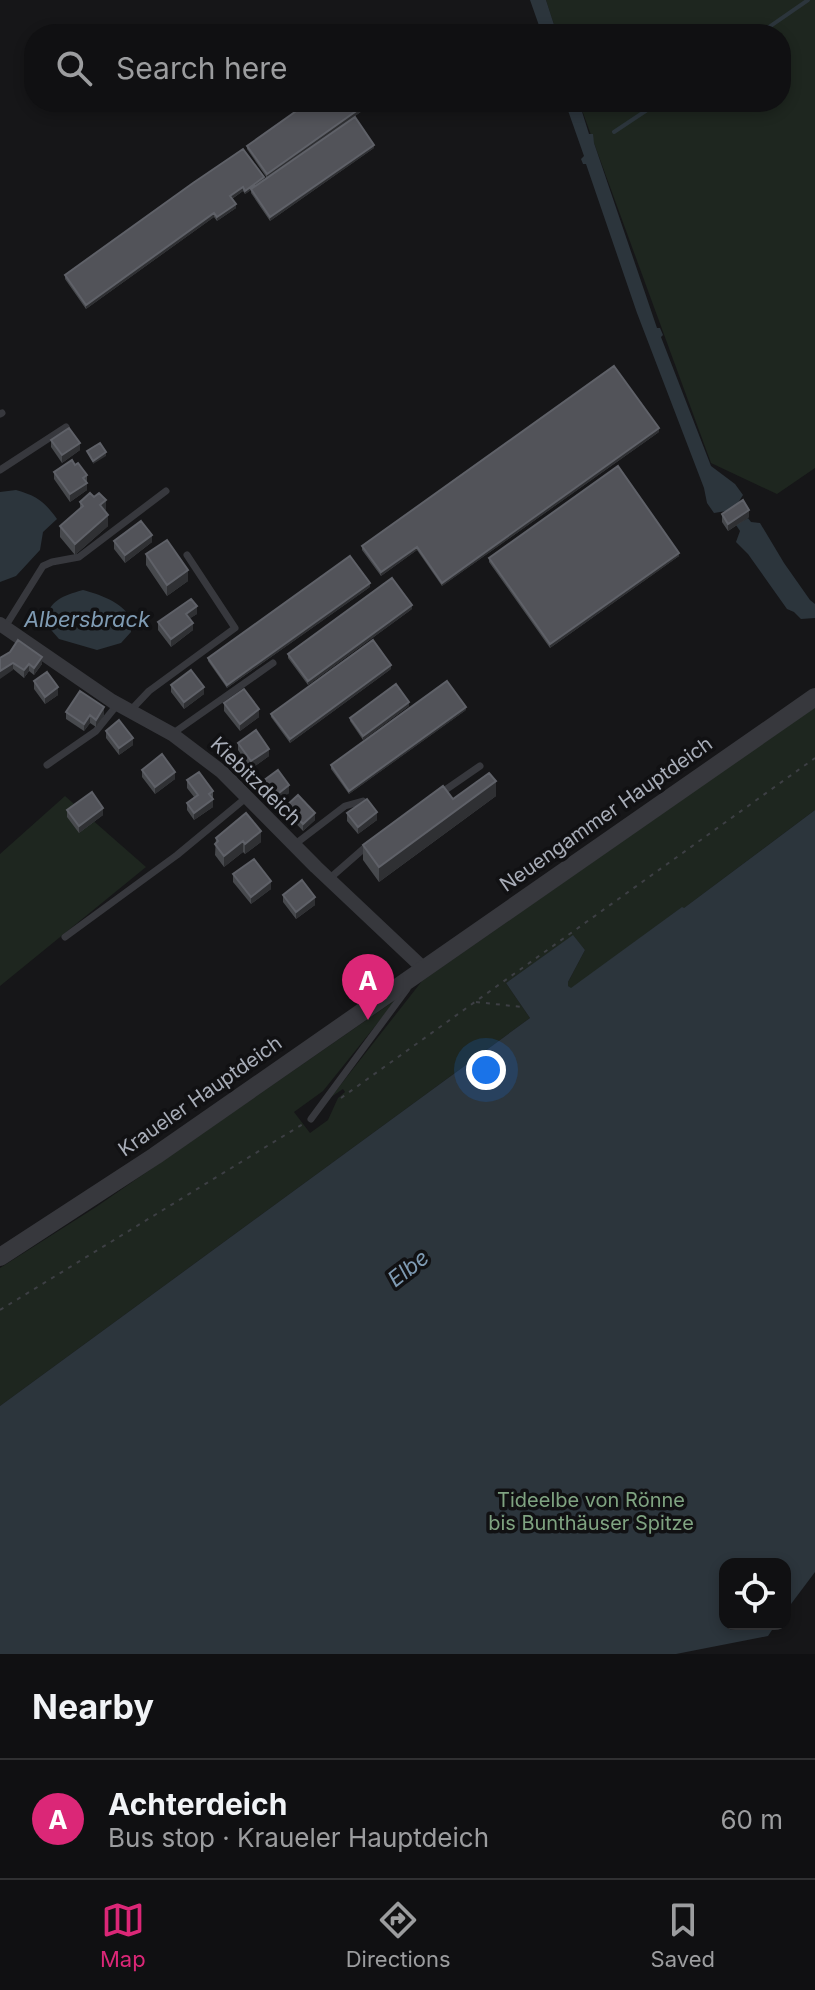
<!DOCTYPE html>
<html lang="en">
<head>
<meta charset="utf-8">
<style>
  :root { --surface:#101012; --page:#19191b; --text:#f1f3f6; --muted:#9c9d9f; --line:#303032; --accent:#db2777 }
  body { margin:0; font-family:Inter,sans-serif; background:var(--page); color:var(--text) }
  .controls { position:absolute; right:24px; bottom:24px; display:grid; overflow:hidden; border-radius:16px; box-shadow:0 4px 12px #0003 }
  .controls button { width:72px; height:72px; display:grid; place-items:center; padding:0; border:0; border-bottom:2px solid var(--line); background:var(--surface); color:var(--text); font:40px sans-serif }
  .you { position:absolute; left:486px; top:1070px; width:28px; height:28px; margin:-20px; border:6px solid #fff; border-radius:50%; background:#1a73e8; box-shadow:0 0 0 12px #1a73e833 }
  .badge { display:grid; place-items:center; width:52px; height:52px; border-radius:50%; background:var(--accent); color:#fff; font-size:26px; font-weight:700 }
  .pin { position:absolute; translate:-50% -66px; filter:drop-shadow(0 2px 4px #0008) }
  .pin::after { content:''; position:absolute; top:42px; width:28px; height:24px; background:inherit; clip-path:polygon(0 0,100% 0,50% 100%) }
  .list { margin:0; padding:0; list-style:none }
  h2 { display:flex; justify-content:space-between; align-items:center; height:104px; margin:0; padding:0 32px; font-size:34px }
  h2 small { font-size:26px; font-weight:400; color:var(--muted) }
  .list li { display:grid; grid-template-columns:52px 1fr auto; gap:24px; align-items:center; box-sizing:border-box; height:120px; padding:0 32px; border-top:2px solid var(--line) }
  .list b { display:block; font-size:30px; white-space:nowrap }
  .list p { margin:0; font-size:26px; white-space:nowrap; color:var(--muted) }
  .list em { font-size:26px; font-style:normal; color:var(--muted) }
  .icon { flex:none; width:44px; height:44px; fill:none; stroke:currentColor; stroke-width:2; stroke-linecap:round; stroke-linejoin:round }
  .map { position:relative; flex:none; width:815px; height:1654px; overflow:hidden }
  .search { position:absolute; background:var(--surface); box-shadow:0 4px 12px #0003; left:24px; right:24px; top:24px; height:88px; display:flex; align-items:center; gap:20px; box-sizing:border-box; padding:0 28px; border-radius:32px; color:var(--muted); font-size:30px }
  .sheet { height:224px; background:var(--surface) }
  nav { display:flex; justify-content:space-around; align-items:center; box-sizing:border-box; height:112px; border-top:2px solid var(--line); background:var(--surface); font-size:22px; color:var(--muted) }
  nav a { display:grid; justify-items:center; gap:4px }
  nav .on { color:var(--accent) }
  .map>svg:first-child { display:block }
</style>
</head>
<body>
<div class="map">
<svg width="815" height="1654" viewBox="0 0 815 1654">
  <rect width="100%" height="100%" fill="#161618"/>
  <path fill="#1e261f" d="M546 0H815V468L777 494 711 463 579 102H781V34H557Z
    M815 707V810L683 909 681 908 571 989 568 986V982L585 950 573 936 506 983 530 1018 0 1406V1268L96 1207 397 999 323 1091 294 1112 310 1133 328 1120 338 1098 345 1092 343 1089 331 1097 422 981Z
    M65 796 146 867 0 986V854Z"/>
  <path fill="#2c353c" d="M530 0H546L557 34H542Z
    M565 102H579L589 134H593L594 143 657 328H660L663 335 661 337 711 466 735 484 743 495 738 503 742 508 730 516 726 511 714 513 707 503 704 488 637 313 586 164H583L581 159 584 156Z
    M16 490C37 496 44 501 57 519L43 532 40 550 16 576 0 582V492Z
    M748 518 751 522 760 523 784 563 810 600 815 604V618L801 619 794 612 787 609 748 554 736 542 740 531 736 525Z
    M83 590C98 594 123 602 130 618 132 622 131 627 131 632L121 643 97 650 59 639 45 623C49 600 62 596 83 590Z
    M815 810V1572L785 1612V1564H725V1624H776L768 1636 676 1654H0V1406L530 1018 506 983 573 935 585 950 568 982V986L571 988 682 907 684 908Z"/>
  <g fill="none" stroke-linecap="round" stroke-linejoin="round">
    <path stroke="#2c353c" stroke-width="4" d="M759 34 808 0
      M614 132 659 102"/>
    <path stroke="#3d3f44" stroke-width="2" stroke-dasharray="4 6" stroke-linecap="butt" d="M476 1002 522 1007
      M341 1098 815 758
      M0 1310 303 1124"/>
    <path stroke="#37383d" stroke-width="7" d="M0 414 2 413
      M0 470 66 427
      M5 627 43 566 52 562 79 557 166 491
      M131 710 149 691 235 628 187 555
      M172 734 273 663
      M47 765 96 731 117 705
      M438 795 480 766
      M294 845 345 806 363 801
      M329 879 369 844
      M65 937 177 855 247 797
      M311 1119 407 989"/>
    <path stroke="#37383d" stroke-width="14" d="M0 624 112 701 172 734 222 772 316 867 423 968"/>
    <path stroke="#37383d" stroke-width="18" d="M0 1257 155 1156 815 697"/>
  </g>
  <path fill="#47494d" d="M372 102V104L267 178 247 149V146Z
    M374 148 270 221 251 193V190L245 194 243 191 232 199 236 208 217 221 214 217 86 309 65 279V275L193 183 264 180Z
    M659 432 442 586 417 550 381 576 362 550V546Z
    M51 440 80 450 62 463 51 447Z
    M75 465 87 475V490L70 502 54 479V472Z
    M80 502 106 511 108 526 75 555 60 537V526L80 509Z
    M722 514 749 517 728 531 722 522Z
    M114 541 152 542 125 563 114 549Z
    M146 554 188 581 167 596 146 565Z
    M679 556 550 648 489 562V558Z
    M370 587 227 688 208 661V658Z
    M412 609 308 685 288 658V654Z
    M197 614 190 618 193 630 171 647 158 630V622Z
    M0 658 42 664 34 675 29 671 24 678Z
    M391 669 290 743 271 717V714Z
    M34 681 58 695 45 704 34 689Z
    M171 685 204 694 184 709 171 692Z
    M224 703 259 717 240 731 224 711Z
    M409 706 363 740 350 721V718Z
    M466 710 349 794 331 769V765Z
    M66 712 104 715 96 727 90 723 84 731 66 719Z
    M106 731 133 745 119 755 106 738Z
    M238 743 269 756 251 769 238 750Z
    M142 770 175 779 155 794 142 777Z
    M187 780 213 791V807L194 820 187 810V803L194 797 187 788Z
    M263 781 289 793 275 803 263 788Z
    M496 796 379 882 363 860V845L453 799Z
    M286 806 315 820 303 831 286 813Z
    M67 810 103 815 79 833 67 817Z
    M347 813 377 820 358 834 347 821Z
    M216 838 261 842 245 854 243 852 224 867 215 855Z
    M233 874 271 889 251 904 233 882Z
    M283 895 315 905 296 919 283 902Z"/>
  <path fill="#2f3033" d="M369 102H372V104L267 178V174Z
    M374 145V148L270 221V217Z
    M264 177V181L245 194V191Z
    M243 187V191L230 200V196Z
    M236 204V208L217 221V217Z
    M214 213V217L86 309V305Z
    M659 428V432L442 586V583Z
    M80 443V450L62 463V455Z
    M106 452V456L93 464V461Z
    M87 483V490L70 502V494Z
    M106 500V511L100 505Z
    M749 510V517L728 531V524Z
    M108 515V526L75 555V544Z
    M152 535V542L125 563V555Z
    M417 547V550L381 576V572Z
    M679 553V556L550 648V644Z
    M188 570V581L167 596V585Z
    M370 583V587L227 688V685Z
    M412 605V609L308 685V681Z
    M197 606V614L186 621V614Z
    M193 623V630L171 647V639Z
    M42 657V664L34 675V668Z
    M13 663V670L0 679V671Z
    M29 664V671L24 678V670Z
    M391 665V669L290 743V739Z
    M58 687V695L45 704V697Z
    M204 687V694L184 709V702Z
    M409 702V706L363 740V736Z
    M104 707V715L96 727V720Z
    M466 707V710L349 794V791Z
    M259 709V717L240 731V724Z
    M90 715V723L84 731V724Z
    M133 738V745L119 755V748Z
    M269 749V756L251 769V761Z
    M175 772V779L155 794V787Z
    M496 781V796L379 882V867Z
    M289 785V793L275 803V796Z
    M213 799V807L194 820V813Z
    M103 808V815L79 833V826Z
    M377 812V820L358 834V827Z
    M315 813V820L303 831V824Z
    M261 831V842L245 854V844Z
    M243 841V852L224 867V856Z
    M271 881V889L251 904V897Z
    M315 897V905L296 919V912Z"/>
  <path fill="#525359" stroke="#5f6168" stroke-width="2" d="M309 102H369L267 174 247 146Z
    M355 117 374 145 270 217 251 189Z
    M243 149 264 177 245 191 243 187 230 196 236 204 217 217 214 213 86 305 65 275 193 183Z
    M614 366 659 428 442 583 417 547 381 572 362 546Z
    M69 428 80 443 62 455 51 440Z
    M100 443 106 452 93 461 87 451Z
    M72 460 75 465 78 463 87 475 83 478 87 483 70 494 54 472Z
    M618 466 679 553 550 644 489 558Z
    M90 493 94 497 99 493 106 500 100 505 108 515 75 544 60 526 83 506 80 502Z
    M743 500 749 510 728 524 722 514Z
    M141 521 152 535 125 555 114 541Z
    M167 540 188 570 167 585 146 554Z
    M350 556 370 583 227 685 208 658Z
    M392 578 412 605 308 681 288 654Z
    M191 599 197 606 186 614 193 623 171 639 158 622Z
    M18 640 42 657 34 668 29 664 24 670 13 663 0 671V658L10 652Z
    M373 640 391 665 290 739 271 714Z
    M191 670 204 687 184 702 171 685Z
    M47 672 58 687 45 697 34 681Z
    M447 681 466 707 349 791 331 765Z
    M396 684 409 702 363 736 350 718Z
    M244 689 259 709 240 724 224 703Z
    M80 691 104 707 96 720 90 715 84 724 66 712Z
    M119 720 133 738 119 748 106 731Z
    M256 730 269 749 251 761 238 743Z
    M162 754 175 772 155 787 142 770Z
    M278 770 289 785 275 796 263 781Z
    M199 772 213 791 209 794 213 799 194 813 187 803 198 795 187 780Z
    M489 773 496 781 379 867 363 845 443 786 453 799Z
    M92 792 103 808 79 826 67 810Z
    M298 795 315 813 303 824 286 806Z
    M367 799 377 812 358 827 347 813Z
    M246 813 261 831 245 844 243 841 224 856 215 844 218 841 216 838Z
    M254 859 271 881 251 897 233 874Z
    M302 880 315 897 296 912 283 895Z"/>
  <g text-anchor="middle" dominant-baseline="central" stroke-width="7" stroke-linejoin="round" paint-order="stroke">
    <g font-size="20" fill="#a8adb8" stroke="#111113">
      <text transform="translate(256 781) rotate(44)">Kiebitzdeich</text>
      <text transform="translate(606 814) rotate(-35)">Neuengammer Hauptdeich</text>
      <text transform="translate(200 1096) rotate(-35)">Kraueler Hauptdeich</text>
    </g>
    <g font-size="20" fill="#7fa381" stroke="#111113">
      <text x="591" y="1500">Tideelbe von Rönne<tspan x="591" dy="23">bis Bunthäuser Spitze</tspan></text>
    </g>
    <g font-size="22" font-style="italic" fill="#7f9bb3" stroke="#111113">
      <text x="87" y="619">Albersbrack</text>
      <text transform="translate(408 1268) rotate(-38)">Elbe</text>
    </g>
  </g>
</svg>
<div class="controls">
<button><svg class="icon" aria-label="locate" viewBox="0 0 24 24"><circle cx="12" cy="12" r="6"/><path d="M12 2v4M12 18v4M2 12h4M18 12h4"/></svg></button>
</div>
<div class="you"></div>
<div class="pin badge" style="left:368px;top:1020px">A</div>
<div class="search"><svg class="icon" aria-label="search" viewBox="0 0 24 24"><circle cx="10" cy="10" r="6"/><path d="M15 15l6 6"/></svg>Search here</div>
</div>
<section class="sheet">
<h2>Nearby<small></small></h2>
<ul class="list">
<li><span class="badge">A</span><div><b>Achterdeich</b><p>Bus stop · Kraueler Hauptdeich</p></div><em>60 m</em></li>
</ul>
</section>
<nav>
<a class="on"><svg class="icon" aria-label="map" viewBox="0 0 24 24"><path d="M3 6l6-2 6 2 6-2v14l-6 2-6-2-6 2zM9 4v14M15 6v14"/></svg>Map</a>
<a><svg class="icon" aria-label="directions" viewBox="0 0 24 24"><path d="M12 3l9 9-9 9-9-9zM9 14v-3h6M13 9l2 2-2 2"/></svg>Directions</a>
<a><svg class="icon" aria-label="saved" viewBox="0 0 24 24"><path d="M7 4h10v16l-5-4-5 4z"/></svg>Saved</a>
</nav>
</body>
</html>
